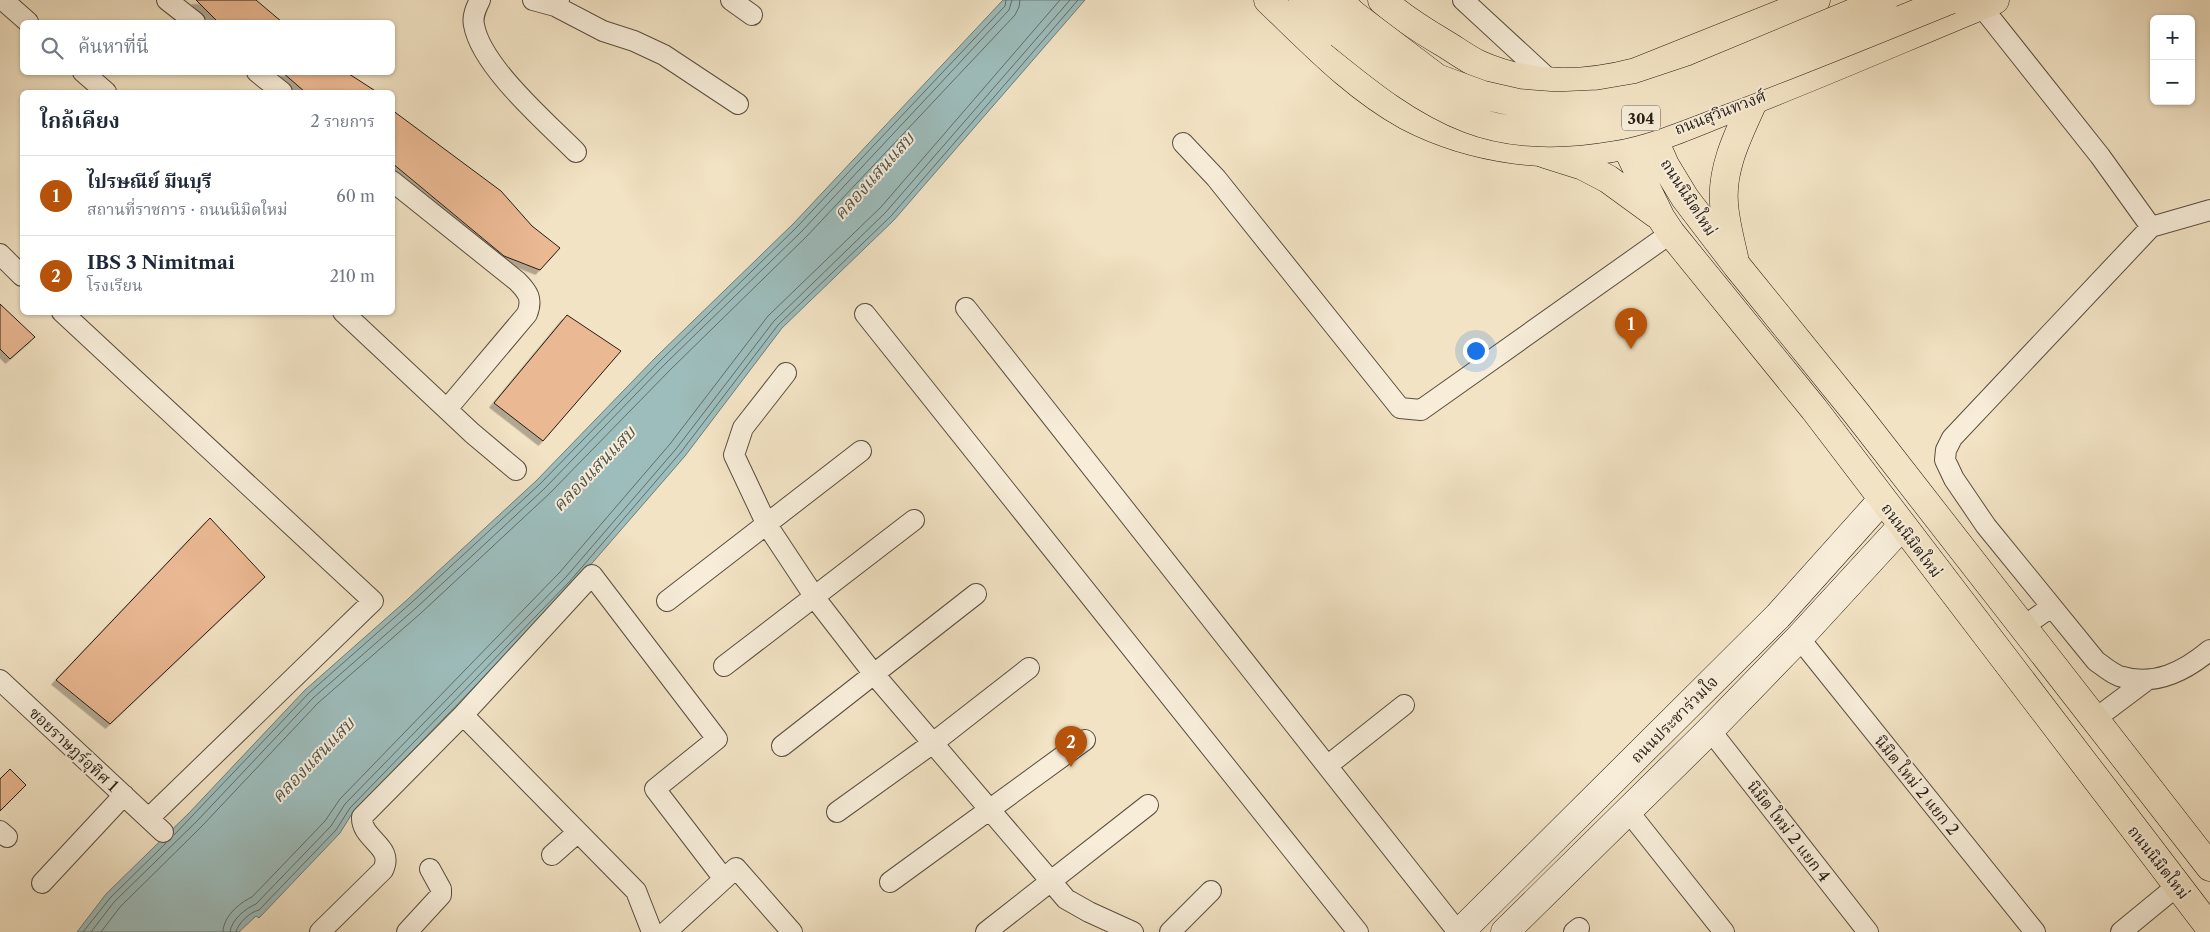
<!DOCTYPE html>
<html lang="th">
<head>
<meta charset="utf-8">
<style>
  :root { --surface:#fff; --page:#f2f2f3; --text:#1f2937; --muted:#747a83; --line:#e0e1e3; --accent:#b45309 }
  body { margin:0; font-family:"Libre Caslon Text","Noto Serif Thai",serif; background:var(--page); color:var(--text) }
  .controls { position:absolute; right:15px; top:15px; display:grid; overflow:hidden; border-radius:8px; box-shadow:0 1px 4px #0004 }
  .controls button { width:45px; height:45px; display:grid; place-items:center; padding:0; border:0; border-bottom:1px solid var(--line); background:var(--surface); color:var(--text); font:25px sans-serif }
  .you { position:absolute; left:1475px; top:350px; width:18px; height:18px; margin:-12px; border:4px solid #fff; border-radius:50%; background:#1a73e8; box-shadow:0 0 0 8px #1a73e833 }
  .badge { display:grid; place-items:center; width:32px; height:32px; border-radius:50%; background:var(--accent); color:#fff; font-size:16px; font-weight:700 }
  .pin { position:absolute; translate:-50% -41px; filter:drop-shadow(0 1px 2px #0008) }
  .pin::after { content:''; position:absolute; top:26px; width:18px; height:15px; background:inherit; clip-path:polygon(0 0,100% 0,50% 100%) }
  .list { margin:0; padding:0; list-style:none }
  h2 { display:flex; justify-content:space-between; align-items:center; height:65px; margin:0; padding:0 20px; font-size:21px }
  h2 small { font-size:16px; font-weight:400; color:var(--muted) }
  .list li { display:grid; grid-template-columns:32px 1fr auto; gap:15px; align-items:center; box-sizing:border-box; height:80px; padding:0 20px; border-top:1px solid var(--line) }
  .list b { display:block; font-size:19px; white-space:nowrap }
  .list p { margin:0; font-size:16px; white-space:nowrap; color:var(--muted) }
  .list em { font-size:16px; font-style:normal; color:var(--muted) }
  .icon { flex:none; width:28px; height:28px; fill:none; stroke:currentColor; stroke-width:2; stroke-linecap:round; stroke-linejoin:round }
  .map { position:relative; flex:none; width:2210px; height:932px; overflow:hidden }
  .search { position:absolute; background:var(--surface); box-shadow:0 1px 4px #0004; left:20px; top:20px; width:375px; height:55px; display:flex; align-items:center; gap:12px; box-sizing:border-box; padding:0 18px; border-radius:8px; color:var(--muted); font-size:19px }
  .panel { position:absolute; background:var(--surface); box-shadow:0 1px 4px #0004; left:20px; top:90px; width:375px; height:225px; border-radius:8px }
  .map>svg:first-child { display:block }
</style>
</head>
<body>
<div class="map">
<svg width="2210" height="932" viewBox="0 0 2210 932">
  <defs>
    <filter id="shadow"><feDropShadow dx="-4.5" dy="4.5" stdDeviation="0" flood-color="#0004"/></filter>
  </defs>
  <rect width="100%" height="100%" fill="#f2e3c4"/>
  <filter id="stains"><feTurbulence type="fractalNoise" baseFrequency=".004" numOctaves="4"/><feColorMatrix values="0 0 0 0 .2 0 0 0 0 .09 0 0 0 0 .02 0 0 0 .5 -.17"/></filter>
  <radialGradient id="worn" r=".72"><stop offset=".6" stop-color="#630" stop-opacity="0"/><stop offset="1" stop-color="#630" stop-opacity=".3"/></radialGradient>
  <path fill="#9dbdbc" stroke="#6d7d79" d="M1003 0H1085L894 220 782 328 685 456 574 584 353 812 340 833 259 918 256 916 239 932H77L106 894 189 813 305 690 408 599 536 481 657 356 794 223Z"/>
  <g fill="none" stroke-linecap="round" stroke-linejoin="round">
    <path stroke="#626d68" stroke-width="1" d="M174 835 309 693 411 603 540 484 661 360 797 227 1005 6 1006 0
      M83 932 110 898 166 843
      M91 932 114 902 197 821 313 698 416 608 544 489 665 364 802 231 1009 10 1012 0
      M101 932 120 907 202 826 318 703 421 613 549 494 670 370 807 236 1015 15 1019 7 1020 0
      M223 932C223 917 239 903 252 897L325 821 340 799 560 572 670 444 768 316 881 207 1060 0
      M230 932C231 920 246 908 256 904L331 826 345 804 566 577 676 449 774 321 886 212 1070 0
      M236 932C238 923 250 912 259 910L336 830 350 808 570 581 681 452 778 325 891 216 1078 0"/>
  </g>
  <path fill="#eab892" stroke="#261d14" filter="url(#shadow)" d="M196 0H256L282 22H218Z
    M282 72H346L377 92H305Z
    M392 110 501 191 532 226 560 248 540 270 504 256 392 163Z
    M0 304 35 337 10 359 0 349Z
    M567 315 621 351 543 441 494 403Z
    M210 518 265 577 110 724 56 680Z
    M10 769 26 785 0 811V779Z"/>
  <g fill="none" stroke-linecap="round" stroke-linejoin="round">
    <defs>
      <path id="minor" d="M3 0 28 22
        M167 0 195 22
        M480 0C476 8 472 16 474 25 481 66 546 122 576 152
        M533 0 555 6 559 0
        M731 0 752 15
        M1463 0 1552 82
        M555 6 603 31 634 41 664 55 738 104
        M1981 6 2100 156 2151 227 1952 438 1946 450 1945 460 1954 479 1986 526 2096 661C2103 666 2111 673 2119 676 2154 687 2184 672 2210 650
        M83 72 106 92
        M257 72 282 92
        M1183 143 1216 178 1400 408 1421 410 1671 233
        M392 181 517 281C528 292 533 299 527 314L447 409
        M2151 227 2210 210
        M0 254 22 276
        M966 308 1458 932
        M62 312 373 601 149 818
        M343 312 472 433 516 470
        M865 314 1358 932
        M786 373 743 428 734 455 767 525 818 602 873 673 1066 899 1089 912 1133 932
        M667 601 861 451
        M2023 627 2051 607
        M1799 638 2035 932
        M724 666 914 520
        M0 680 163 832
        M463 715 636 891 652 932
        M2095 719 2147 680
        M1710 730 1868 932
        M782 746 976 594
        M1327 766 1404 705
        M1628 811 1724 932
        M837 812 933 743 1029 668
        M0 831 7 837
        M552 855 578 832
        M890 882 1085 740
        M42 883 124 795
        M320 932 383 870C395 846 361 840 362 817L463 715 592 575 717 739 655 789 724 879
        M407 932 441 895V889L430 869
        M666 932 736 868 792 932
        M986 932 1148 805
        M1170 932 1211 891
        M1574 932 1579 928
        M2121 932 2177 886"/>
      <path id="secondary" d="M1460 932 1778 616 1882 500
        M1505 932 1710 730 1799 638 1902 526"/>
      <path id="primary" d="M1653 138 1665 165 1685 198 1737 266 1857 414 2210 867
        M1626 146 1661 218 1671 233 1814 409 2210 928
        M1545 154 1583 166 1608 179 1656 214
        M1734 257C1730 239 1725 221 1724 203 1721 167 1740 131 1754 100"/>
      <path id="trunk" d="M1268 0C1311 41 1354 87 1407 116 1472 150 1556 162 1627 145 1662 138 1696 122 1730 109 1819 75 1907 36 1995 0
        M1303 0 1340 34
        M1338 0 1354 15
        M1382 0C1401 17 1420 29 1442 42 1454 49 1466 58 1478 64 1529 87 1583 86 1636 72L1816 0"/>
    </defs>
    <use href="#minor" stroke="#594e40" stroke-width="22"/>
    <use href="#secondary" stroke="#261d14" stroke-width="29"/>
    <use href="#primary" stroke="#261d14" stroke-width="29"/>
    <use href="#trunk" stroke="#261d14" stroke-width="29"/>
    <use href="#minor" stroke="#f7edd9" stroke-width="20"/>
    <use href="#secondary" stroke="#f7edd9" stroke-width="28"/>
    <use href="#primary" stroke="#f2e3c4" stroke-width="28"/>
    <use href="#trunk" stroke="#f2e3c4" stroke-width="28"/>
    <defs>
      <path id="trunk-bridge" d="M1354 15 1437 78 1483 95 1518 103 1556 106 1599 104 1640 97 1697 78 1884 0
        M1340 34C1381 67 1420 100 1469 119 1513 136 1565 135 1611 127 1644 122 1686 104 1718 92 1796 63 1873 31 1950 0"/>
    </defs>
    <use href="#trunk-bridge" stroke="#261d14" stroke-width="29" stroke-linecap="butt"/>
    <use href="#trunk-bridge" stroke="#f2e3c4" stroke-width="28"/>
  </g>
  <g text-anchor="middle" dominant-baseline="central" stroke-width="4" stroke-linejoin="round" paint-order="stroke">
    <rect fill="#f7edd9" stroke="#655b4f" stroke-width="1" x="1622" y="105.5" width="38" height="25" rx="4"/>
    <g font-size="15" font-weight="bold" fill="#261d14">
      <text x="1641" y="118">304</text>
    </g>
    <g font-size="16" fill="#261d14" stroke="#f7edd9">
      <text transform="translate(1720 112) rotate(-21)">ถนนสุวินทวงศ์</text>
      <text transform="translate(1689 197) rotate(57)">ถนนนิมิตใหม่</text>
      <text transform="translate(1912 540) rotate(53)">ถนนนิมิตใหม่</text>
      <text transform="translate(1674 719) rotate(-45)">ถนนประชาร่วมใจ</text>
      <text transform="translate(74 749) rotate(43)">ซอยราษฎร์อุทิศ 1</text>
      <text transform="translate(1917 785) rotate(51)">นิมิต ใหม่ 2 แยก 2</text>
      <text transform="translate(1789 831) rotate(52)">นิมิต ใหม่ 2 แยก 4</text>
      <text transform="translate(2159 862) rotate(52)">ถนนนิมิตใหม่</text>
    </g>
    <g font-size="18" font-style="italic" fill="#50554f" stroke="#f7edd9">
      <text transform="translate(874 176) rotate(-48)">คลองแสนแสบ</text>
      <text transform="translate(594 469) rotate(-46)">คลองแสนแสบ</text>
      <text transform="translate(313 760) rotate(-46)">คลองแสนแสบ</text>
    </g>
  </g>
  <rect width="100%" height="100%" filter="url(#stains)"/>
  <rect width="100%" height="100%" fill="url(#worn)"/>
</svg>
<div class="controls">
<button>+</button>
<button>−</button>
</div>
<div class="you"></div>
<div class="pin badge" style="left:1631px;top:349px">1</div>
<div class="pin badge" style="left:1071px;top:767px">2</div>
<div class="search"><svg class="icon" aria-label="search" viewBox="0 0 24 24"><circle cx="10" cy="10" r="6"/><path d="M15 15l6 6"/></svg>ค้นหาที่นี่</div>
<section class="panel">
<h2>ใกล้เคียง<small>2 รายการ</small></h2>
<ul class="list">
<li><span class="badge">1</span><div><b>ไปรษณีย์ มีนบุรี</b><p>สถานที่ราชการ · ถนนนิมิตใหม่</p></div><em>60 m</em></li>
<li><span class="badge">2</span><div><b>IBS 3 Nimitmai</b><p>โรงเรียน</p></div><em>210 m</em></li>
</ul>
</section>
</div>
</body>
</html>
